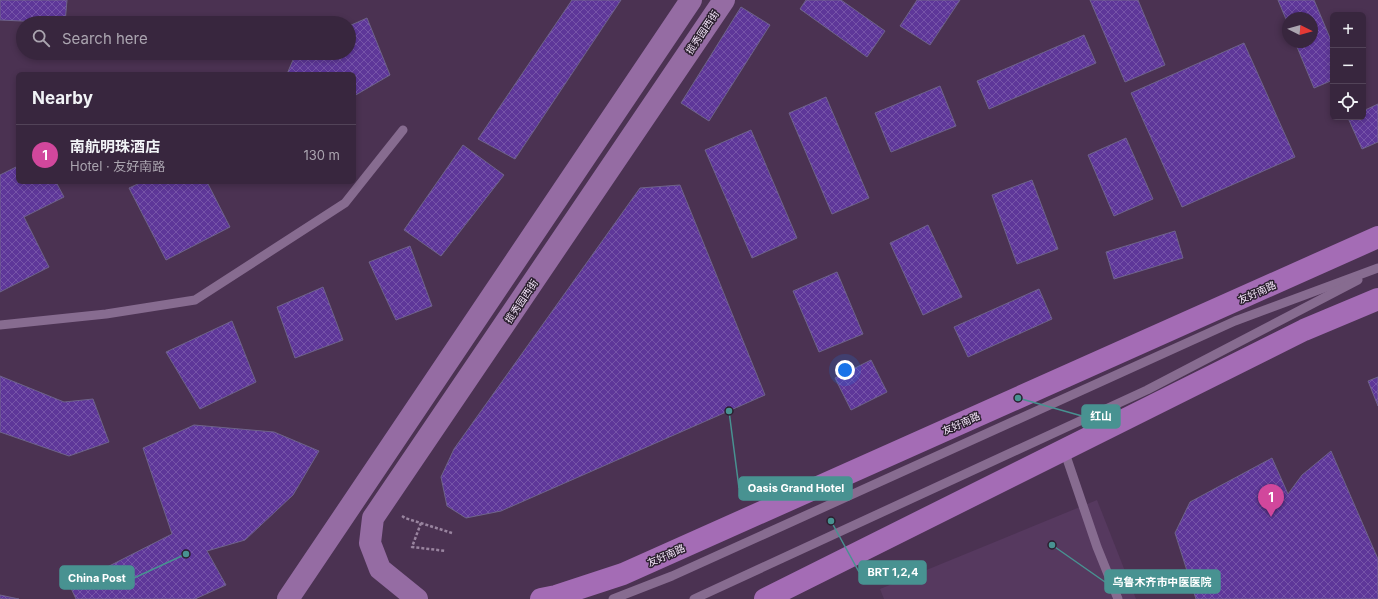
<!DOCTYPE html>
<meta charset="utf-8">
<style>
:root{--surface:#38263e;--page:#433249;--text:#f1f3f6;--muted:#aba5b0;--line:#524358;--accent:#79d157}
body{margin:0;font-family:Inter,"Noto Sans SC",sans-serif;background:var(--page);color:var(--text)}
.controls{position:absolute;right:12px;top:12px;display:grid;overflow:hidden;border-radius:6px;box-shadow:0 2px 6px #0003}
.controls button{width:36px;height:36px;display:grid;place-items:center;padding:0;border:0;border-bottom:1px solid var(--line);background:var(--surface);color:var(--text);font:20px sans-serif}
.compass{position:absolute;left:1282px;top:12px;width:36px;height:36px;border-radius:50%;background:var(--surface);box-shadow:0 2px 6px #0003;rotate:95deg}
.you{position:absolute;left:845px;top:370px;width:14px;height:14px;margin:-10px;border:3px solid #fff;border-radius:50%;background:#1a73e8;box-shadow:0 0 0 6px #1a73e833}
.badge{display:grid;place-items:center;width:26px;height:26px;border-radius:50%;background:var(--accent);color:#fff;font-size:13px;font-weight:700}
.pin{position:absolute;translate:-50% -33px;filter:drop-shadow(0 1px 2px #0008)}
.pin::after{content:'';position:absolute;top:21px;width:14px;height:12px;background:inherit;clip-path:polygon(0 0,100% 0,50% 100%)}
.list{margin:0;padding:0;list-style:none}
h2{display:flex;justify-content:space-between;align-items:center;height:52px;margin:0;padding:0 16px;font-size:17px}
h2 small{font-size:13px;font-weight:400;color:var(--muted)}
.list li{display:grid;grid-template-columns:26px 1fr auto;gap:12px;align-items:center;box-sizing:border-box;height:60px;padding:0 16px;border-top:1px solid var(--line)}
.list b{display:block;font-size:15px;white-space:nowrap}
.list p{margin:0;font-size:13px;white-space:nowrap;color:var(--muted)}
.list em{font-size:13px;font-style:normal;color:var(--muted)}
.icon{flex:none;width:22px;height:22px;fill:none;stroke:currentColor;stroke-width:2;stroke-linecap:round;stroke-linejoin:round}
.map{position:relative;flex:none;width:1378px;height:599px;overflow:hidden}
.search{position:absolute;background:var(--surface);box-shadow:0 2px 6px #0003;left:16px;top:16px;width:340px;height:44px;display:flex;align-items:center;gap:10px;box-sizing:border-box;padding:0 14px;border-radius:22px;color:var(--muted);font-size:15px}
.panel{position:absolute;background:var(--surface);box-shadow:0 2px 6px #0003;left:16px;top:72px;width:340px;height:112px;border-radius:6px}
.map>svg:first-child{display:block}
</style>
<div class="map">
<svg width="1378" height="599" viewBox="0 0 1378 599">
<defs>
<pattern id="building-cross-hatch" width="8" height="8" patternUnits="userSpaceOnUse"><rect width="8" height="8" fill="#5e3799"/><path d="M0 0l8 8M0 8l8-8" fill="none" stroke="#7654a8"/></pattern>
</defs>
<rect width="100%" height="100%" fill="#4b3252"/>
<!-- built -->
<path fill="#56395f" d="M1097 500 1136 599H884L880 589Z"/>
<!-- building -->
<g fill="url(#building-cross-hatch)" stroke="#6e638a">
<path d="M0 0H67L65 23 0 20Z"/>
<path d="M572 0H621L515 159 478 139Z"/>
<path d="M806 0H841L885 31 867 57 800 9Z"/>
<path d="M917 0H960L930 45 900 26Z"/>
<path d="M1090 0H1138L1165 65 1125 82Z"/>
<path d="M1278 0H1314L1333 45V80L1314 88 1295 42H1312V18H1288V24Z"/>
<path d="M741 7 770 25 709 121 681 103Z"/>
<path d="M367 18 390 75 354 96V74H287L296 53H349V26Z"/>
<path d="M1084 35 1096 63 989 109 977 81Z"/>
<path d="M1244 43 1295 157 1182 207 1131 93Z"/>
<path d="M940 86 956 126 891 152 875 113Z"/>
<path d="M826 97 869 198 832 214 789 113Z"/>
<path d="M1378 104V142L1362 149 1348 118 1363 117V111Z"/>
<path d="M751 130 797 238 752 258 705 150Z"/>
<path d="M1126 138 1153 199 1114 216 1088 155Z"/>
<path d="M463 145 504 175 441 256 404 230Z"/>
<path d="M18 166V182H56L64 197 24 217 49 267 0 292V175Z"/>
<path d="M1032 180 1058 249 1017 264 992 195Z"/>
<path d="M142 182H207L230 227 166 260 129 188Z"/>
<path d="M680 185 765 395 501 511 466 518 447 506 441 477 454 449 640 188Z"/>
<path d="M928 225 962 297 923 315 890 243Z"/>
<path d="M1175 231 1183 258 1114 279 1106 252Z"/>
<path d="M410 246 432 306 396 320 369 262Z"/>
<path d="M837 272 863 334 819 352 793 291Z"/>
<path d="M323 287 343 340 295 358 277 307Z"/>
<path d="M1039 289 1052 319 968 357 954 327Z"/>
<path d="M232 321 256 382 200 409 166 352Z"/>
<path d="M871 360 887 392 851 410 835 378Z"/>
<path d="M0 376 64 402 93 399 109 442 69 456 0 432Z"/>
<path d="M1378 377V406L1368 381Z"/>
<path d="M194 425 274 432 319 451 293 495 245 540 207 551 226 585 195 599H76L70 586 172 534 143 448Z"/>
<path d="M1331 451 1378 559V599H1196L1175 533 1190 502 1272 458 1288 494 1302 475Z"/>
<path d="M0 595 19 599H0Z"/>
</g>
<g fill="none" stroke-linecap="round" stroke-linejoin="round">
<!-- path -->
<g stroke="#99849f" stroke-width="2.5" stroke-dasharray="3 2" stroke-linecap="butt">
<path d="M402 516 405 518 452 533"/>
<path d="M421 523 412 547 446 551"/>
</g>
<!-- lane -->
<g stroke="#876c90" stroke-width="9">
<path d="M0 325 106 314 195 300 345 203 403 130"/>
<path d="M1064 450 1097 547 1118 599"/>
<path d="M613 599 672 576 1235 321 1378 268"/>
<path d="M694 599 1147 390 1358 280"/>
</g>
<!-- secondary -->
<g stroke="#956ca3" stroke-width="22">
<path d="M288 599 691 0"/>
<path d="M417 599 380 569 370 543 373 518 724 0"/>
</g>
<!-- primary -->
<g stroke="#a46cb5" stroke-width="22">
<path d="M541 599 556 596 623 574 1378 237"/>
<path d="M765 599 1304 330 1378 299"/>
</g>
</g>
<g text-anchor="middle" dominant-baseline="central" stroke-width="3" stroke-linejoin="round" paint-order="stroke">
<!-- street labels -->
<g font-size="10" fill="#f4e5f9" stroke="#2a1f2e">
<text transform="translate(702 32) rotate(-56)">揽秀园西街</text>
<text transform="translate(1257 292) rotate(-24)">友好南路</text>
<text transform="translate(521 301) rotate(-56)">揽秀园西街</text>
<text transform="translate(961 423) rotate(-24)">友好南路</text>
<text transform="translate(666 555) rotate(-24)">友好南路</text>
</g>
</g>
<!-- callouts -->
<path fill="none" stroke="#489291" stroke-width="1.5" d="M1018 398L1082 416M729 411L739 488M831 521L859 572M186 554L134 578M1052 545L1105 582"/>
<g fill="#489291" stroke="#2a1f2e" stroke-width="1.5">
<circle cx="1018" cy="398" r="4"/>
<circle cx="729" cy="411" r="4"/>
<circle cx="831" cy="521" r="4"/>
<circle cx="186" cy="554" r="4"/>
<circle cx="1052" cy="545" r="4"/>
</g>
<g fill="#489291" stroke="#489291" stroke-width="1.5">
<rect x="1082" y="405" width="38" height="23" rx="4"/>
<rect x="739" y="477" width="113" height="23" rx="4"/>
<rect x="859" y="561" width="67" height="23" rx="4"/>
<rect x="60" y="566" width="74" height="23" rx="4"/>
<rect x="1105" y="570" width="115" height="23" rx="4"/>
</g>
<g font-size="11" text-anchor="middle" font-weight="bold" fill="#fff">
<text x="1101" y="420">红山</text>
<text x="796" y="492">Oasis Grand Hotel</text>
<text x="893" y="576">BRT 1,2,4</text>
<text x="97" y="582">China Post</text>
<text x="1162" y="586">乌鲁木齐市中医医院</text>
</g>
</svg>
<div class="controls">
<button>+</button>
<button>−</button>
<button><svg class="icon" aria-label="locate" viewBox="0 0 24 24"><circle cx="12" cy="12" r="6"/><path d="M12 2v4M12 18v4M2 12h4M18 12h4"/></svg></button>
</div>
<svg class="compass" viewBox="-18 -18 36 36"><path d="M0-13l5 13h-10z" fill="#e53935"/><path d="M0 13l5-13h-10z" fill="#aba5b0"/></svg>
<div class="you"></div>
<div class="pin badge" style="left:1271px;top:517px;background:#d1479c">1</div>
<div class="search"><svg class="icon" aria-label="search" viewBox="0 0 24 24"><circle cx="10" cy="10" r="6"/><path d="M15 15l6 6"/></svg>Search here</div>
<section class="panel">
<h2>Nearby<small></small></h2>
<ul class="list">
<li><span class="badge" style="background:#d1479c">1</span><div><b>南航明珠酒店</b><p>Hotel · 友好南路</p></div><em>130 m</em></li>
</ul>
</section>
</div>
